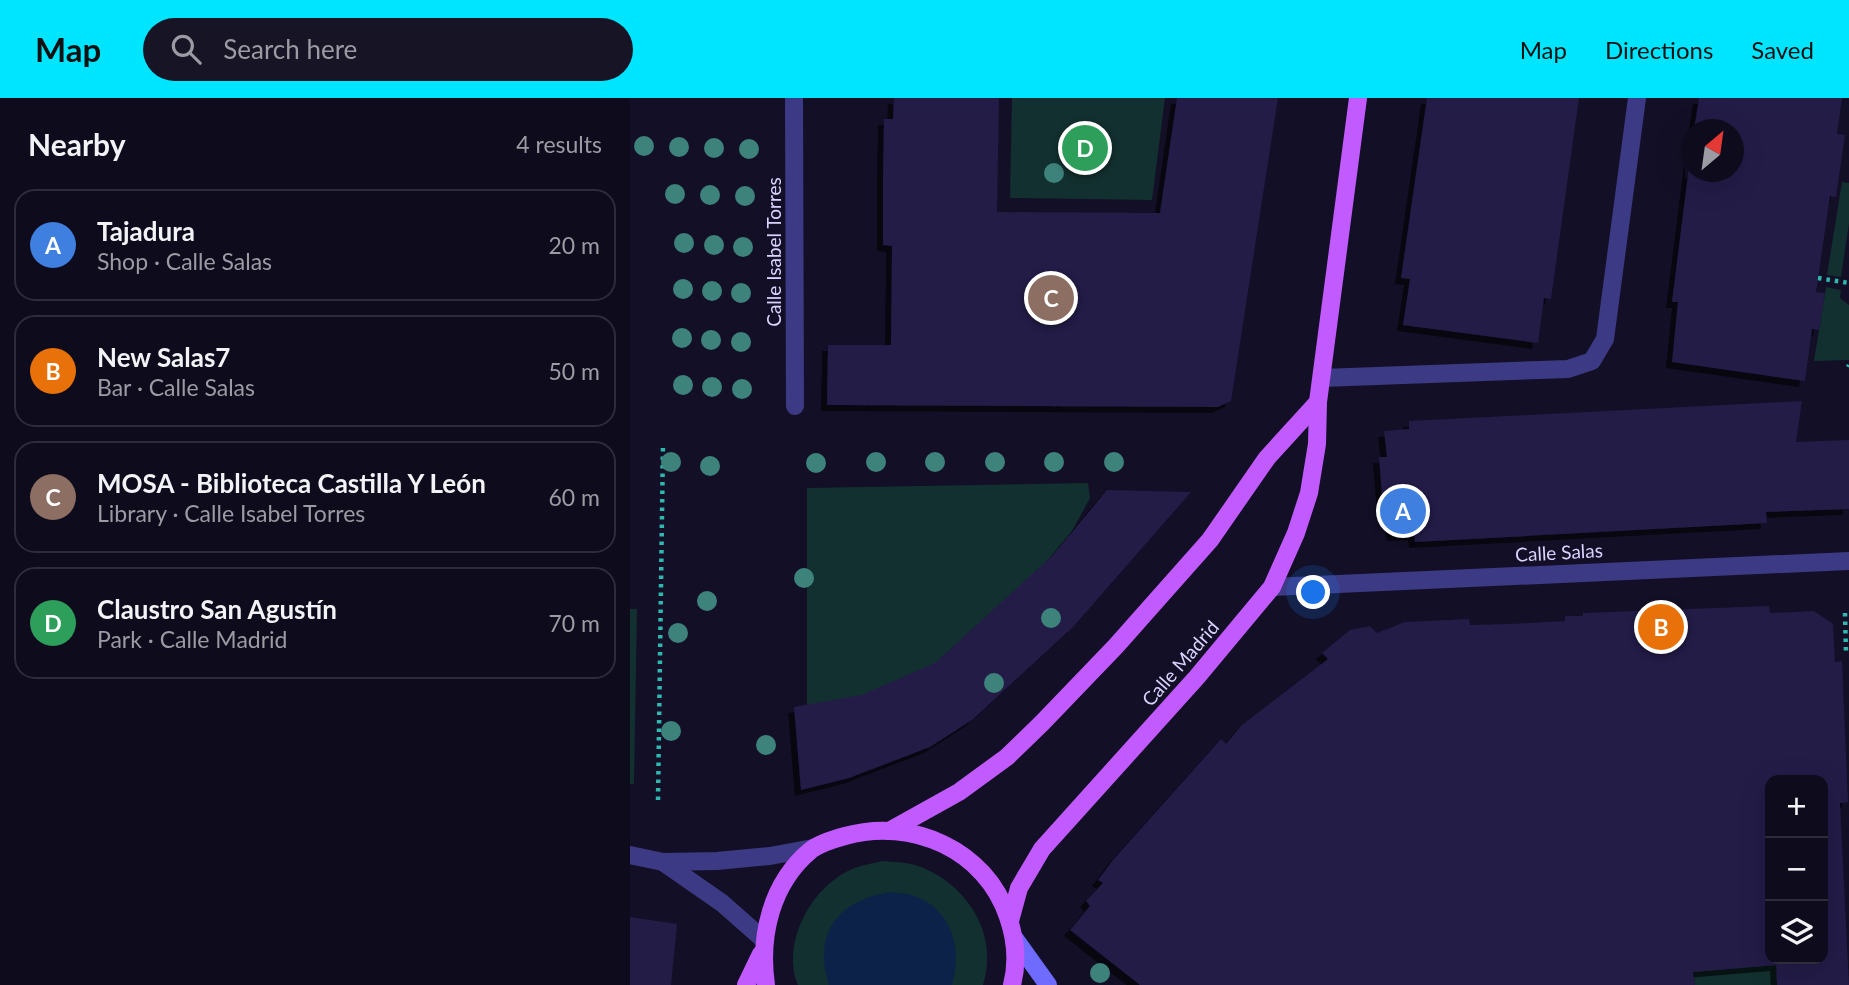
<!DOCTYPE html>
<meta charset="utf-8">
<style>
:root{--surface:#0e0b1c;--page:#171425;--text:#f1f3f6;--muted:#9b9ba3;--line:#2e2b3b;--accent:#00e5ff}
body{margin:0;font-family:Lato,sans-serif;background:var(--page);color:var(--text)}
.controls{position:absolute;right:21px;bottom:21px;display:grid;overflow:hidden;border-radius:14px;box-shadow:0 7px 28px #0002}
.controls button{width:63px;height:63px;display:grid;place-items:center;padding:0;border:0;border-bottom:2px solid var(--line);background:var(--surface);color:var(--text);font:35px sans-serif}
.compass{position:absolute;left:1051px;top:21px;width:63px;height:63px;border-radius:50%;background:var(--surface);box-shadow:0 7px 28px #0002;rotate:29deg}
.you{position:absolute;left:684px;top:495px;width:24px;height:24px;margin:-18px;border:5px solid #fff;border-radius:50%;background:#1a73e8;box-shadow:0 0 0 10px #1a73e833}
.badge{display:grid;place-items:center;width:46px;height:46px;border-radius:50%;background:var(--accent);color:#fff;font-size:23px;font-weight:700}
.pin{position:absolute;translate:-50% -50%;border:4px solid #fff;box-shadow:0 2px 7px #0006}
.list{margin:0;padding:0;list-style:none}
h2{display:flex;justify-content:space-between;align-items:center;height:91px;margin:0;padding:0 28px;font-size:30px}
h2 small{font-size:23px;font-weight:400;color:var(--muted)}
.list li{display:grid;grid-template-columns:46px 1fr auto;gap:21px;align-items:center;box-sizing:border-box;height:112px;margin:0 14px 14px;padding:0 14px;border:2px solid var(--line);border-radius:21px}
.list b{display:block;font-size:26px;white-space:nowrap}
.list p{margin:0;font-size:23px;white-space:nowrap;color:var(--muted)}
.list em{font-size:23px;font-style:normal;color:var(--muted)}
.icon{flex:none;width:38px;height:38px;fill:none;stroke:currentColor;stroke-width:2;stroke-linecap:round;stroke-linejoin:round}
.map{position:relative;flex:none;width:1219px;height:887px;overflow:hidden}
header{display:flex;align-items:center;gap:42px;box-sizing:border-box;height:98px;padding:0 35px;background:var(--accent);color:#111}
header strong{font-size:33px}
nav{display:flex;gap:38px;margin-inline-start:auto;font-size:24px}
.search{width:490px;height:63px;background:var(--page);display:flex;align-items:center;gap:18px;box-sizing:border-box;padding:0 24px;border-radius:38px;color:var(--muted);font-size:26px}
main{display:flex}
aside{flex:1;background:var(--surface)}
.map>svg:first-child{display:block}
</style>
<header>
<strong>Map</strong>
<div class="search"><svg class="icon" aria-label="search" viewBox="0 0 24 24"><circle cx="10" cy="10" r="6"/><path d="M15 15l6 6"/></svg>Search here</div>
<nav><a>Map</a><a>Directions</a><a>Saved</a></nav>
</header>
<main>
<aside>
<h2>Nearby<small>4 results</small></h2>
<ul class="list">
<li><span class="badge" style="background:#3f7fe0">A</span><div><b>Tajadura</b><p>Shop · Calle Salas</p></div><em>20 m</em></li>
<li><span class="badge" style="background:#e8710a">B</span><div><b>New Salas7</b><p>Bar · Calle Salas</p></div><em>50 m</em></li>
<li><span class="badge" style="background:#8d6e63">C</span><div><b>MOSA - Biblioteca Castilla Y León</b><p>Library · Calle Isabel Torres</p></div><em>60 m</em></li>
<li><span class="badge" style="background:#2e9e5b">D</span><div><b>Claustro San Agustín</b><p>Park · Calle Madrid</p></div><em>70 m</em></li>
</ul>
</aside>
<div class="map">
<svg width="1219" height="887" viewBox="0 0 1219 887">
<defs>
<filter id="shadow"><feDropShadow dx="-6" dy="6" stdDeviation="0" flood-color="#0009"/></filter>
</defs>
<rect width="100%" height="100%" fill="#130f26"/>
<!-- green -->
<g fill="#12302f">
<path d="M382 0H535L522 102 380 100Z"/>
<path d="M1212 84 1219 85V125L1211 179 1197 177Z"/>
<path d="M1196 189 1211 192 1210 200 1219 207V262L1184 263Z"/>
<path d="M458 385 460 400 434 448 341 557 177 618V390Z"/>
<path d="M0 511H7L4 686H0Z"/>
<path d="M252 763C263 764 275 764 285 767 335 783 370 835 353 887H168C151 845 181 790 220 772 230 767 242 766 252 763Z"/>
<path d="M1140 799V806L1121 808 1122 824H1140V858H1136L1137 867H1146L1147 887H1065L1063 870 1080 801Z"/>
</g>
<!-- water -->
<path fill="#0c2248" d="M260 794C267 795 275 795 282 797 322 810 333 851 322 887H199C183 834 208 803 260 794Z"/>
<!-- building -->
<g fill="#241b47" fill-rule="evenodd" filter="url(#shadow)">
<path d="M264 0H369L367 114 530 115 547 0H648L601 303 588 309 197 307 198 247H261L262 148 253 147V79L254 21H263Z"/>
<path d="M797 0H949L921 201 914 200 908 245 773 227 780 181 771 180Z"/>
<path d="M1069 0H1212L1207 36 1215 37 1206 99 1200 98 1186 194 1195 195 1189 232 1182 231 1175 283 1042 264 1048 204H1042L1061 53V74H1103V32H1064Z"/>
<path d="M1172 303 1166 344 1219 342V411L1136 414 1137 425 785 444 784 436 763 437 760 409 753 410 749 359H757L754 333 779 331V323Z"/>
<path d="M477 392 561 394 443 529 342 622 300 649 219 680 171 692 164 609 232 597 305 565 423 457Z"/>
<path d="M1139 508 1140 515 1184 513 1203 526 1205 564 1212 563 1218 704 1210 705 1219 887H1147L1146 867 1063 874 1065 887H510L440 832 460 808 456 803 473 785 468 782 483 762 591 641 596 646 612 627 698 561 692 555 720 532 740 528 747 535 775 524 839 521 840 527 880 526 935 523V518H953V515ZM1140 682H1193V861H1140Z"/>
<path d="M0 819 47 826 41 887H0Z"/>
</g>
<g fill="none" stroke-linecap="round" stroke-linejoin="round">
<!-- path -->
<g stroke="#2fb8b0" stroke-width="4.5" stroke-dasharray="3.5 5" stroke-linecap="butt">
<path d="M1188 180 1219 185"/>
<path d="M1218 269 1219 267"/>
<path d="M1215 515 1216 556"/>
<path d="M28 702 33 346"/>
</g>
<!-- minor -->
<g stroke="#3d3a85" stroke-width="18">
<path d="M164 0 165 308"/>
<path d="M692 280 938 271 962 263 975 241 1007 0"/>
<path d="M642 489 1219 463"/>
</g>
<!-- tertiary -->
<g stroke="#3d3a85" stroke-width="18">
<path d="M0 757 33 764 87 763 140 758 183 750"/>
<path d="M33 764 92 805 134 842"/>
</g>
<!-- secondary -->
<path stroke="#6f6bff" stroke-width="18" d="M385 841 418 887"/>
<!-- primary -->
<g stroke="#c25bff" stroke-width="18">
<path d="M259 733 329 694 377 659 412 625 486 548 580 442 637 360 688 304"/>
<path d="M380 823 389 790 412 751 567 579 642 489 666 435 679 395 687 346 688 304 728 0"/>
<path d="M116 887 131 856"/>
<path d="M136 887C129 838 141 785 181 752 190 745 204 741 215 738 282 719 356 752 378 819 386 842 388 864 382 887"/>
</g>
</g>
<!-- trees -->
<g fill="#3d827b">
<circle cx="14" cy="48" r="10"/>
<circle cx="49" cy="49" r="10"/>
<circle cx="84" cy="50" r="10"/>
<circle cx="119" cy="51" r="10"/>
<circle cx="424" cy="75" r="10"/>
<circle cx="45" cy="96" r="10"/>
<circle cx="80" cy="97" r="10"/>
<circle cx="115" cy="98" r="10"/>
<circle cx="54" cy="145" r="10"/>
<circle cx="84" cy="147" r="10"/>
<circle cx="113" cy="149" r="10"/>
<circle cx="53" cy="191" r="10"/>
<circle cx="82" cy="193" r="10"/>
<circle cx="111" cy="195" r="10"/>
<circle cx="52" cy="240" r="10"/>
<circle cx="81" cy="242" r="10"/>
<circle cx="111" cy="244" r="10"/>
<circle cx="53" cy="287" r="10"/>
<circle cx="82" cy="289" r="10"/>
<circle cx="112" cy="291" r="10"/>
<circle cx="41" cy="364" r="10"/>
<circle cx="246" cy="364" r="10"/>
<circle cx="305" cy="364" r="10"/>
<circle cx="365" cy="364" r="10"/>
<circle cx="424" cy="364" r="10"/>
<circle cx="484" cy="364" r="10"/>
<circle cx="186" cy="365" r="10"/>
<circle cx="80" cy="368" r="10"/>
<circle cx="174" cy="480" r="10"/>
<circle cx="77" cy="503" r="10"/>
<circle cx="421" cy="520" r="10"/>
<circle cx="48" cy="535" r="10"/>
<circle cx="364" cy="585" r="10"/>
<circle cx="41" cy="633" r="10"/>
<circle cx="136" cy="647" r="10"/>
<circle cx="470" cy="875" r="10"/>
</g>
<g text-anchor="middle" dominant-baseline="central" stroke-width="5" stroke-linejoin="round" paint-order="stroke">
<!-- street labels -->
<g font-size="19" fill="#d9d4ff" stroke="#130f26">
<text transform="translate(143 154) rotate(-90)">Calle Isabel Torres</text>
<text transform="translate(929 454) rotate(-3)">Calle Salas</text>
<text transform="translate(550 565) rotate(-49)">Calle Madrid</text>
</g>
</g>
</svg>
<div class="controls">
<button>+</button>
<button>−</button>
<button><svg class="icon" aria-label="layers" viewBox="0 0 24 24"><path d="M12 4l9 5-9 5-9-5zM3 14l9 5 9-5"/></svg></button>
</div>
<svg class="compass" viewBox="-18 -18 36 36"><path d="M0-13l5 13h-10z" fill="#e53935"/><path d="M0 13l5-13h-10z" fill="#9b9ba3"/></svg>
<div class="you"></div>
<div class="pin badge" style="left:773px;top:413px;background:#3f7fe0">A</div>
<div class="pin badge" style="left:1031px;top:529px;background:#e8710a">B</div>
<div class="pin badge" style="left:421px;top:200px;background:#8d6e63">C</div>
<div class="pin badge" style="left:455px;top:50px;background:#2e9e5b">D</div>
</div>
</main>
